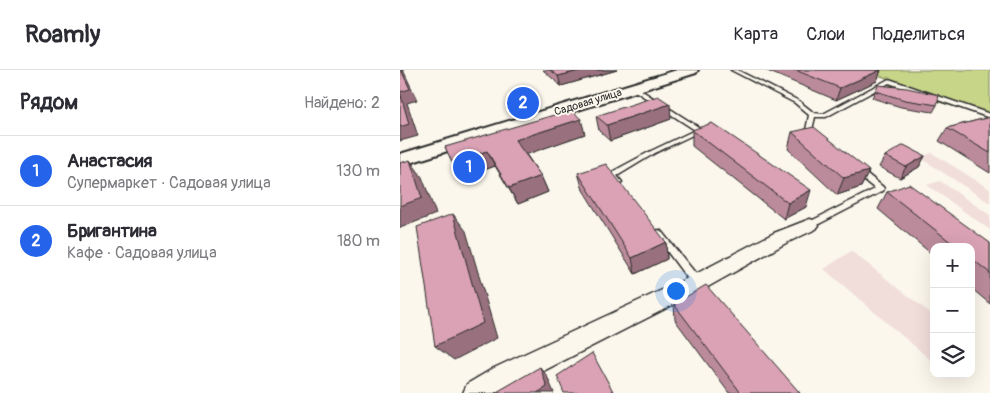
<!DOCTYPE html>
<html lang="ru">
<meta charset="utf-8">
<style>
:root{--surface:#fff;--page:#f2f2f3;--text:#2b2b33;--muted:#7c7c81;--line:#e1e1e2;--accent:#2563eb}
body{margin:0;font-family:Pangolin,sans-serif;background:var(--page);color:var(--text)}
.controls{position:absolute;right:15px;bottom:15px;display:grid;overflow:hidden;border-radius:10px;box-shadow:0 5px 20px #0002}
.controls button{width:45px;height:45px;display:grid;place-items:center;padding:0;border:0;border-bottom:1px solid var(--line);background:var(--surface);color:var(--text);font:25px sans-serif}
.you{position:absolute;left:275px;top:220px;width:18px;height:18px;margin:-12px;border:4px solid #fff;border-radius:50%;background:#1a73e8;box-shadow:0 0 0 8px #1a73e833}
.badge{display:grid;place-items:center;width:32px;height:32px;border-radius:50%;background:var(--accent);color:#fff;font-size:16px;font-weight:700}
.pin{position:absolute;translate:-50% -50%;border:2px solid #fff;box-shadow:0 1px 5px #0006}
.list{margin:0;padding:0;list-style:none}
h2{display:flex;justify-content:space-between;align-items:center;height:65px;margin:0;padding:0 20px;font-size:21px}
h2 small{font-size:16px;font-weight:400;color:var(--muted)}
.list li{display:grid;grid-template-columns:32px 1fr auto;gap:15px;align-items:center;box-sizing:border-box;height:70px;padding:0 20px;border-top:1px solid var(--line)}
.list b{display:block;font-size:19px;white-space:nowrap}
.list p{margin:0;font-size:16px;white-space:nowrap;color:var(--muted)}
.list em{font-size:16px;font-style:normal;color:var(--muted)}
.icon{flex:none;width:28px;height:28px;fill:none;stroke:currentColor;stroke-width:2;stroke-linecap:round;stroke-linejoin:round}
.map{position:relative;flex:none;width:590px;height:323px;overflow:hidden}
header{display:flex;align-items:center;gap:30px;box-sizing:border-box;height:70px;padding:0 25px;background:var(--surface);border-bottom:1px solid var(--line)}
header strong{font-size:24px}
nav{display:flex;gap:28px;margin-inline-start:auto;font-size:18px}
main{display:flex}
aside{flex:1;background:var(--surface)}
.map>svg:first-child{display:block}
</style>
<header>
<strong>Roamly</strong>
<nav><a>Карта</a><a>Слои</a><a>Поделиться</a></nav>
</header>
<main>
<aside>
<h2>Рядом<small>Найдено: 2</small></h2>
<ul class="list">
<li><span class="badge">1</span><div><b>Анастасия</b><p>Супермаркет · Садовая улица</p></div><em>130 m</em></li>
<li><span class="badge">2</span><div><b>Бригантина</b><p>Кафе · Садовая улица</p></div><em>180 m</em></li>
</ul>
</aside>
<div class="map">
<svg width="590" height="323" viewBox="0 0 590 323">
<rect width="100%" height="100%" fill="#fbf7ec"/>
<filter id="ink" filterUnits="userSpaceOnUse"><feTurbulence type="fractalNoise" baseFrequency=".02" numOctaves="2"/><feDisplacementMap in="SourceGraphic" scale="10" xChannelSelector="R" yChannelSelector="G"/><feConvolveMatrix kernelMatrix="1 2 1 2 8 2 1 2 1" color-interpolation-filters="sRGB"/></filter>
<g filter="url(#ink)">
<!-- built -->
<g fill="#f1dedb">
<path d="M532 83 590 119V133L519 87Z"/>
<path d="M540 111 590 145V160L527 115Z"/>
<path d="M451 181 534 246V293L424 199Z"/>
</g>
<!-- green -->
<path fill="#c7d589" stroke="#79805a" d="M464 0H590V49L580 44 487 17 497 12Z"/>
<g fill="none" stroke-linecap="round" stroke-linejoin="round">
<!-- lane casing -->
<g stroke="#2b2b2b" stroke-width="3">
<g id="lane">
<path d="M331 0H337L399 31 414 43 423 44 489 9 590 44V48L489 13 426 47H415L412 60 418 65 415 67 406 60 409 45 395 33Z"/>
<path d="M232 17H236L303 60 255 83 217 106 222 112 218 114H215L209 105 210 103 251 81 295 60 232 19Z"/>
<path d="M455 99H461L483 117 484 119 483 121 413 157H407L406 155 407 153 475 119 455 103Z"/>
<path d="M258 160 261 161 301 210 302 213 301 216 297 217 293 216 255 165 254 163Z"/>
</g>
</g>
<!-- street casing -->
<g stroke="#2b2b2b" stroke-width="3">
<path id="street" d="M410 149 416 151 419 155 416 159 386 173 304 219 100 323H63L67 314 94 298 290 207 374 163Z"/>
</g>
<!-- secondary casing -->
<g stroke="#2b2b2b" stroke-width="4">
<path id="secondary" d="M277 0H298L296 3 0 96V84Z"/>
</g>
<!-- lane -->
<use href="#lane" fill="#fbf7ec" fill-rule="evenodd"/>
<!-- street -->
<use href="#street" fill="#fbf7ec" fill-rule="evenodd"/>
<!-- secondary -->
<use href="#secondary" fill="#fbf7ec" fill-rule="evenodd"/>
</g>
<!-- wall -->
<g fill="#bb8b9b" stroke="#2b2b2b">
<path d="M143 0H217L161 16Z"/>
<path d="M365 0H481L477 11 436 30Z"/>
<path d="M475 21 537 35 533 42 501 37 472 28Z"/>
<path d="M196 46 271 49 210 71 199 61Z"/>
<path d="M590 47V103L539 71 547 58Z"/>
<path d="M292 60 406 137 384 149 292 76Z"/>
<path d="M392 62 469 101 461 117 437 125 388 79Z"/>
<path d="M185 64 126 84 141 106 148 122 118 134 95 96 62 108 45 77Z"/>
<path d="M485 86H525L519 97 500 108 479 97Z"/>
<path d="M178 103 266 172 267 189 235 204 183 120Z"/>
<path d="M487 122 590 173V234L571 218V177H534V186L478 139Z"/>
<path d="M274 234 400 323H329L275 250Z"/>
</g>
<!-- shaded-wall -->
<g fill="#99717e" stroke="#2b2b2b">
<path d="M1 0H3L4 2 17 30 7 33 18 66 0 71V22Z"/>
<path d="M183 0H217L161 16 158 6Z"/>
<path d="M481 0 477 11 436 30 440 18Z"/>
<path d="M270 34 271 49 210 71 207 55Z"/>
<path d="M181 49 185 64 122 86 115 70Z"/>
<path d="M87 81 95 96 62 108 52 92Z"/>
<path d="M525 86 519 97 500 108 506 97Z"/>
<path d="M10 90 22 107 36 144 0 158V136Z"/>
<path d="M469 101 461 117 437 125 444 108Z"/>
<path d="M141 106 148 122 118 134 109 118Z"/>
<path d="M411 120 406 137 384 149 388 133Z"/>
<path d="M53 144 66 161 97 268 54 290 35 276Z"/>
<path d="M266 172 267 189 235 204 232 188Z"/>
<path d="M140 297 147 306 154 323H137Z"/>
</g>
<!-- building -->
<g fill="#daa2b4" stroke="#2b2b2b">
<path d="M0 0H1L10 19 0 22 9 54 0 57Z"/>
<path d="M150 0H183L158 6Z"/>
<path d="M395 0H481L440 18Z"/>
<path d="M478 15 507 18 539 25 537 35 505 30 475 21Z"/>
<path d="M258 26 270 34 207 55 196 46Z"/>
<path d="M171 40 181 49 115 70 141 106 109 118 87 81 52 92 45 77Z"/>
<path d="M590 47V83L547 58Z"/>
<path d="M312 53 411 120 388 133 292 60Z"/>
<path d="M414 57 469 101 444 108 392 62Z"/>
<path d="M504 75 525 86 506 97 485 86Z"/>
<path d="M10 90 22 128 0 136V93Z"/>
<path d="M206 94 266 172 232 188 178 103Z"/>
<path d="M509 114 590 173V203L571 188V177H557L487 122Z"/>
<path d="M53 144 83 253 35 276 17 157Z"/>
<path d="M306 215 400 323H341L274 234Z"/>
<path d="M192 283 214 323H164L157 306Z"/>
<path d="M140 297 147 317 137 323H95Z"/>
</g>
</g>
<g text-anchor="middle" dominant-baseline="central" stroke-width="4" stroke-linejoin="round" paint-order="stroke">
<!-- far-street labels -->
<g font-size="11" fill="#2b2b2b" stroke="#fbf7ec">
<text transform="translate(188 32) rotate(-17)">Садовая улица</text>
</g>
</g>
</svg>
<div class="controls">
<button>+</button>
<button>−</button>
<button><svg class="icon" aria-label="layers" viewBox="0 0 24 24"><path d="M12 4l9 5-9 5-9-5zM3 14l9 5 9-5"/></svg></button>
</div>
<div class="you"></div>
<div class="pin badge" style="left:69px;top:97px">1</div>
<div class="pin badge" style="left:123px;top:33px">2</div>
</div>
</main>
